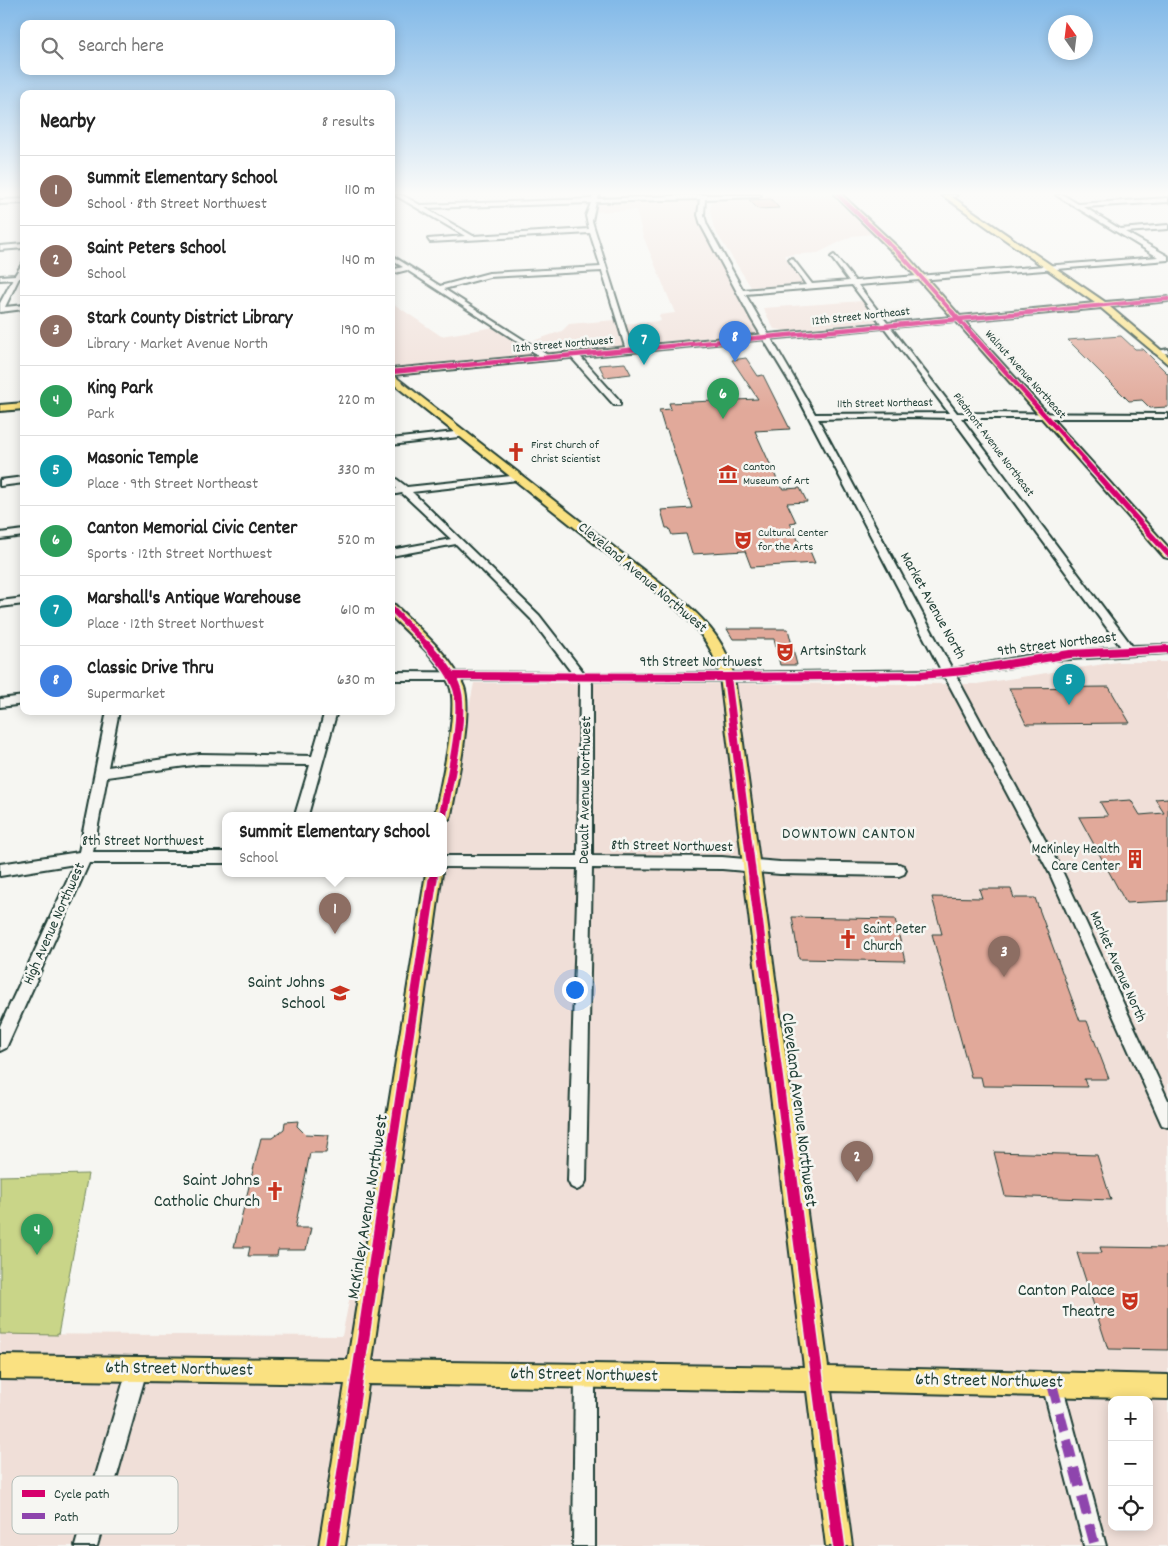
<!DOCTYPE html>
<meta charset="utf-8">
<style>
:root{--surface:#fff;--page:#f6f6f6;--text:#222;--muted:#767676;--line:#e0e0e0;--accent:#b45309}
body{margin:0;font-family:Dekko,sans-serif;background:var(--page);color:var(--text)}
.controls{position:absolute;right:15px;bottom:15px;display:grid;overflow:hidden;border-radius:10px;box-shadow:0 2px 12px #0003}
.controls button{width:45px;height:45px;display:grid;place-items:center;padding:0;border:0;border-bottom:1px solid var(--line);background:var(--surface);color:var(--text);font:25px sans-serif}
.compass{position:absolute;left:1048px;top:15px;width:45px;height:45px;border-radius:50%;background:var(--surface);box-shadow:0 2px 12px #0003;rotate:346deg}
.you{position:absolute;left:574px;top:989px;width:18px;height:18px;margin:-12px;border:4px solid #fff;border-radius:50%;background:#1a73e8;box-shadow:0 0 0 8px #1a73e833}
.badge{display:grid;place-items:center;width:32px;height:32px;border-radius:50%;background:var(--accent);color:#fff;font-size:16px;font-weight:700}
.pin{position:absolute;translate:-50% -41px;filter:drop-shadow(0 1px 2px #0008)}
.pin::after{content:'';position:absolute;top:26px;width:18px;height:15px;background:inherit;clip-path:polygon(0 0,100% 0,50% 100%)}
.popup{position:absolute;left:222px;top:812px;width:225px;height:65px;box-sizing:border-box;display:grid;place-content:center;border-radius:10px;background:var(--surface);filter:drop-shadow(0 1px 4px #0005);font-size:16px;white-space:nowrap;color:var(--muted)}
.popup b{font-size:19px;color:var(--text)}
.popup::after{content:'';position:absolute;left:50%;top:100%;margin-left:-10px;border:10px solid transparent;border-top-color:var(--surface)}
.list{margin:0;padding:0;list-style:none}
h2{display:flex;justify-content:space-between;align-items:center;height:65px;margin:0;padding:0 20px;font-size:21px}
h2 small{font-size:16px;font-weight:400;color:var(--muted)}
.list li{display:grid;grid-template-columns:32px 1fr auto;gap:15px;align-items:center;box-sizing:border-box;height:70px;padding:0 20px;border-top:1px solid var(--line)}
.list b{display:block;font-size:19px;white-space:nowrap}
.list p{margin:0;font-size:16px;white-space:nowrap;color:var(--muted)}
.list em{font-size:16px;font-style:normal;color:var(--muted)}
.icon{flex:none;width:28px;height:28px;fill:none;stroke:currentColor;stroke-width:2;stroke-linecap:round;stroke-linejoin:round}
.map{position:relative;flex:none;width:1168px;height:1546px;overflow:hidden}
.search{position:absolute;background:var(--surface);box-shadow:0 2px 12px #0003;left:20px;top:20px;width:375px;height:55px;display:flex;align-items:center;gap:12px;box-sizing:border-box;padding:0 18px;border-radius:10px;color:var(--muted);font-size:19px}
.panel{position:absolute;background:var(--surface);box-shadow:0 2px 12px #0003;left:20px;top:90px;width:375px;height:625px;border-radius:10px}
.map>svg:first-child{display:block}
</style>
<div class="map">
<svg width="1168" height="1546" viewBox="0 0 1168 1546">
<rect width="100%" height="100%" fill="#f6f6f2"/>
<filter id="ink" filterUnits="userSpaceOnUse"><feTurbulence type="fractalNoise" baseFrequency=".02" numOctaves="2"/><feDisplacementMap in="SourceGraphic" scale="10" xChannelSelector="R" yChannelSelector="G"/><feConvolveMatrix kernelMatrix="1 2 1 2 8 2 1 2 1" color-interpolation-filters="sRGB"/></filter>
<g filter="url(#ink)">
<!-- built -->
<g fill="#f0dfd8" fill-rule="evenodd">
<path d="M777 195H830L872 234 852 236 818 253 784 255 806 285 751 287 714 229 710 210 712 199Z"/>
<path d="M701 199 699 218 701 227 722 261 762 337 391 370V302L441 336 501 326 527 343 562 331 569 324 615 320 618 324 661 321 659 315 675 313 643 236 636 210 593 212 596 202Z"/>
<path d="M863 301 878 321 787 331 774 329 763 308Z"/>
<path d="M1117 662H1168V1546H0V1334L342 1336 436 873H444V832L474 683 977 684ZM1112 1400H1149V1527H1112Z"/>
</g>
<!-- green -->
<path fill="#c9d588" stroke="#74895e" d="M88 1174 58 1335 0 1334V1176Z"/>
<!-- building -->
<g fill="#e1a99a" stroke="#1f3d34">
<path d="M771 199 779 208 758 209 749 200Z"/>
<path d="M1121 336 1135 349H1143L1168 374V407L1150 408 1142 400 1129 401 1068 340Z"/>
<path d="M746 358 758 376 763 375 790 429 755 431 780 486 784 489 800 488 807 502 787 503 796 522 790 523 800 544H807L815 563 751 567 745 551 692 554 686 534 672 535 669 528H666L661 510 692 508 667 430H665L659 410 671 409 669 403 758 399 732 360Z"/>
<path d="M625 363 631 374 605 377 599 365Z"/>
<path d="M727 629H788L797 665H780L774 639H733Z"/>
<path d="M1109 687 1130 723 1026 724 1009 688Z"/>
<path d="M1168 798V901L1126 903 1079 817 1108 816 1100 802 1131 800 1140 815 1164 813 1155 799Z"/>
<path d="M979 889H1011L1014 898H1035L1080 1021H1087L1109 1079H1084L1087 1087 983 1086 981 1077H971L932 934H942L932 897 982 898Z"/>
<path d="M792 917 895 919 905 961 799 959Z"/>
<path d="M298 1121 297 1126 305 1134 329 1135 326 1153H310L295 1228H311L306 1250H278L277 1256H248L250 1247H234L261 1138H272L284 1129 285 1122Z"/>
<path d="M994 1152 1097 1155 1111 1200 1005 1196Z"/>
<path d="M1100 1247 1168 1248V1350L1108 1349 1077 1253H1102Z"/>
</g>
<g fill="none" stroke-linecap="round" stroke-linejoin="round">
<!-- minor casing -->
<g stroke="#1f3d34" stroke-width="4">
<g id="minor">
<path d="M395 195H402L420 205 592 199 593 195H599L597 199 700 195H761L758 197 705 199 704 215 707 225 743 290 806 285 789 260 792 258 812 284 849 281 831 257 834 255 855 281 1158 257 1056 195H1063L1078 204 1168 198V202L1084 207 1120 229 1168 225V229L1125 232 1168 256V260L858 285 957 413 1168 414V418H961L1132 646 1168 645V653L1054 660 956 676 1063 873 1168 1100V1127L1162 1125 1050 874 945 677 727 681 590 680 592 684V856L722 857 780 862 899 864 904 866 906 870 904 874 899 876 780 874 722 869 592 868 586 1181 583 1187 577 1190 571 1187 568 1181 578 868 444 867V856H578L580 684 578 680H391V672L572 673 531 619 456 544 391 556V550L451 539 402 493 391 495V489H397L391 483V475L407 487 521 475 522 477 518 480 412 492 539 615 584 673H727L941 670 795 391 752 320 701 225 698 215 700 199 596 202 592 221 633 352 626 350 602 271 489 277 444 289 549 356 550 358 546 360 407 270 391 274V270L403 267 391 260V255L440 286 489 273 601 267 590 233 430 242 428 239 465 236ZM591 203 586 216 589 229 473 236 425 208ZM852 285 949 413 815 414 745 294ZM907 417 952 418 1121 647 1038 654 952 669 818 419Z"/>
<path d="M943 195H957L954 197Z"/>
<path d="M24 199V203L0 204V200Z"/>
<path d="M24 244V248L0 250V246Z"/>
<path d="M24 261 21 274H24V278H19L5 307 24 305V309L0 312V303L13 279 0 280V276L15 275Z"/>
<path d="M1168 349V353L1157 354 1153 352Z"/>
<path d="M571 353H577L620 401V405H614L571 357Z"/>
<path d="M464 431 468 434 467 436 391 445V439Z"/>
<path d="M24 477V483L0 486V480Z"/>
<path d="M24 530V536L0 539V533Z"/>
<path d="M24 598V604L0 607V601Z"/>
<path d="M24 696V704L0 707V699Z"/>
<path d="M107 711H119L108 767 200 754 312 756 325 711H337L308 815H295L310 765 200 764 107 777 93 852H226V863H89L6 1048 0 1051V1026L75 864 0 876V864L79 852Z"/>
<path d="M137 1360 144 1363 147 1370 97 1546H75L127 1370 130 1363Z"/>
<path d="M585 1366 592 1369 595 1376V1546H573L575 1376 578 1369Z"/>
<path d="M1052 1374 1059 1377 1062 1384 1106 1546H1084L1042 1384 1045 1377Z"/>
</g>
</g>
<!-- major casing -->
<g stroke="#1f3d34" stroke-width="4">
<g id="major">
<path d="M835 195H842L907 256 960 316 1095 303 942 195H949L1105 302 1168 297V301L1110 307 1168 356V364L1101 308 964 321 1168 547V558L1164 557 956 321 393 375 684 602C709 624 727 645 734 677L828 1367 1168 1375V1399L831 1391 852 1546H826L807 1391 368 1384 345 1546H319L345 1384 0 1379V1355L348 1360 426 873H442L372 1361 804 1367 720 677C714 647 698 628 676 608L391 382V369L952 317 901 260Z"/>
<path d="M24 403V409L0 411V405Z"/>
<path d="M391 604 395 605C418 628 453 657 464 687 473 711 456 787 451 815L449 819 444 821V815H435C440 787 459 710 450 686 439 659 411 636 391 616Z"/>
</g>
</g>
<!-- minor -->
<use href="#minor" fill="#f6f6f2" fill-rule="evenodd"/>
<!-- major -->
<use href="#major" fill="#fae181" fill-rule="evenodd"/>
<!-- quiet -->
<path stroke="#8e44ad" stroke-width="10" stroke-dasharray="19 10" stroke-linecap="butt" d="M1052 1384 1095 1546"/>
<!-- cycleway-far5 casing -->
<g stroke="#f6f6f2" stroke-width="5">
<g id="cycleway-far5">
<path d="M838 195 904 258 953 313"/>
<path d="M1022 313 1168 299"/>
</g>
</g>
<!-- cycleway-far4 casing -->
<g stroke="#f6f6f2" stroke-width="6">
<g id="cycleway-far4">
<path d="M952 312 1085 460"/>
<path d="M391 372 1035 312"/>
</g>
</g>
<!-- cycleway-far3 casing -->
<g stroke="#f6f6f2" stroke-width="8">
<g id="cycleway-far3">
<path d="M1083 459 1168 554"/>
<path d="M391 608 428 646"/>
</g>
</g>
<!-- cycleway-far2 casing -->
<g stroke="#f6f6f2" stroke-width="11">
<g id="cycleway-far2">
<path d="M427 645C438 657 450 670 456 686 467 711 448 786 443 815"/>
<path d="M452 676 727 677 920 675 964 671 1070 654 1168 649"/>
<path d="M727 677 753 881"/>
<path d="M433 881 434 873"/>
</g>
</g>
<!-- cycleway-far1 casing -->
<g stroke="#f6f6f2" stroke-width="12">
<g id="cycleway-far1">
<path d="M753 879 791 1175"/>
<path d="M388 1175 433 879"/>
</g>
</g>
<!-- cycleway casing -->
<g stroke="#f6f6f2" stroke-width="15">
<g id="cycleway">
<path d="M791 1174 839 1546"/>
<path d="M332 1546 388 1174"/>
</g>
</g>
<!-- cycleway-far5 -->
<use href="#cycleway-far5" stroke="#d6006c" stroke-width="4"/>
<!-- cycleway-far4 -->
<use href="#cycleway-far4" stroke="#d6006c" stroke-width="4.5"/>
<!-- cycleway-far3 -->
<use href="#cycleway-far3" stroke="#d6006c" stroke-width="5.5"/>
<!-- cycleway-far2 -->
<use href="#cycleway-far2" stroke="#d6006c" stroke-width="8"/>
<!-- cycleway-far1 -->
<use href="#cycleway-far1" stroke="#d6006c" stroke-width="9"/>
<!-- cycleway -->
<use href="#cycleway" stroke="#d6006c" stroke-width="12"/>
</g>
</g>
<!-- sky -->
<linearGradient id="sky" x2="0" y2="1"><stop stop-color="#82b9e8"/><stop offset="0.47" stop-color="#fbfbf9"/><stop offset="1" stop-color="#fbfbf9" stop-opacity="0"/></linearGradient>
<rect width="1168" height="411" fill="url(#sky)"/>
<!-- icons -->
<defs>
<g id="church-bare" transform="scale(1.5)"><path d="M-1.2-6h2.4v3.5h3.3v2.4h-3.3V6h-2.4V-.1h-3.3v-2.4h3.3Z" fill="#c8321e" stroke="#f6f6f2" stroke-width="2.5" paint-order="stroke"/></g>
<g id="museum-bare" transform="scale(1.5)"><path d="M0-6L6-3V-2H-6V-3ZM-5-1h2V3h-2ZM-1-1h2V3h-2ZM3-1h2V3H3ZM-6 4H6V6H-6Z" fill="#c8321e" stroke="#f6f6f2" stroke-width="2.5" paint-order="stroke"/></g>
<g id="theatre-bare" transform="scale(1.5)"><path d="M-5-5.5Q0-4 5-5.5V0Q5 5 0 6Q-5 5-5 0ZM-3.3-2.5H-1v1.5H-3.3ZM1-2.5H3.3v1.5H1ZM-2.8 1Q0 5.5 2.8 1Z" fill="#c8321e" stroke="#f6f6f2" stroke-width="2.5" paint-order="stroke"/></g>
<g id="building-bare" transform="scale(1.5)"><path d="M-4-6H4V6H1V3H-1V6H-4ZM-2.5-4.3h1.7v1.8h-1.7ZM.8-4.3h1.7v1.8H.8ZM-2.5-1h1.7V.8h-1.7ZM.8-1h1.7V.8H.8Z" fill="#c8321e" stroke="#f6f6f2" stroke-width="2.5" paint-order="stroke"/></g>
<g id="school-bare" transform="scale(1.5)"><path d="M0-5L7-2L0 1L-7-2ZM-4 1L0 2.5L4 1V4Q0 6-4 4Z" fill="#c8321e" stroke="#f6f6f2" stroke-width="2.5" paint-order="stroke"/></g>
</defs>
<g fill-rule="evenodd">
<use href="#church-bare" x="516" y="452"/>
<use href="#museum-bare" x="728" y="474"/>
<use href="#theatre-bare" x="743" y="540"/>
<use href="#theatre-bare" x="785" y="652"/>
<use href="#building-bare" x="1135" y="859"/>
<use href="#church-bare" x="848" y="939"/>
<use href="#school-bare" x="340" y="993"/>
<use href="#church-bare" x="275" y="1191"/>
<use href="#theatre-bare" x="1130" y="1301"/>
</g>
<g text-anchor="middle" dominant-baseline="central" stroke-width="5" stroke-linejoin="round" paint-order="stroke">
<!-- far-street labels -->
<g font-size="12" fill="#1f3d34" stroke="#f6f6f2">
<text transform="translate(861 317) rotate(-6)">12th Street Northeast</text>
<text transform="translate(563 345) rotate(-5)">12th Street Northwest</text>
<text transform="translate(1025 375) rotate(48)">Walnut Avenue Northeast</text>
<text transform="translate(885 404) rotate(-1)">11th Street Northeast</text>
<text transform="translate(993 445) rotate(53)">Piedmont Avenue Northeast</text>
</g>
<!-- far-poi labels -->
<g font-size="12" fill="#1f3d34" stroke="#f6f6f2" text-anchor="start">
<text x="531" y="445">First Church of<tspan x="531" dy="14">Christ Scientist</tspan></text>
<text x="743" y="467">Canton<tspan x="743" dy="14">Museum of Art</tspan></text>
<text x="758" y="533">Cultural Center<tspan x="758" dy="14">for the Arts</tspan></text>
</g>
<!-- street labels -->
<g font-size="15" fill="#1f3d34" stroke="#f6f6f2">
<text transform="translate(642 578) rotate(40)">Cleveland Avenue Northwest</text>
<text transform="translate(932 606) rotate(61)">Market Avenue North</text>
<text transform="translate(1057 645) rotate(-7)">9th Street Northeast</text>
<text x="701" y="663">9th Street Northwest</text>
<text transform="translate(586 790) rotate(-89)">Dewalt Avenue Northwest</text>
<text x="143" y="842">8th Street Northwest</text>
<text transform="translate(672 847) rotate(1)">8th Street Northwest</text>
<text transform="translate(55 924) rotate(-66)">High Avenue Northwest</text>
<text transform="translate(1117 967) rotate(66)">Market Avenue North</text>
</g>
<!-- poi labels -->
<g font-size="15" fill="#1f3d34" stroke="#f6f6f2" text-anchor="start">
<text x="800" y="652">ArtsinStark</text>
<text x="1120" y="850" text-anchor="end">McKinley Health<tspan x="1120" dy="17">Care Center</tspan></text>
<text x="863" y="930">Saint Peter<tspan x="863" dy="17">Church</tspan></text>
</g>
<!-- neighbourhood labels -->
<g font-size="16" letter-spacing="1" fill="#1f3d34" stroke="#f6f6f2">
<text x="849" y="834">DOWNTOWN CANTON</text>
</g>
<!-- near-poi labels -->
<g font-size="18" fill="#1f3d34" stroke="#f6f6f2" text-anchor="end">
<text x="325" y="983">Saint Johns<tspan x="325" dy="21">School</tspan></text>
<text x="260" y="1181">Saint Johns<tspan x="260" dy="21">Catholic Church</tspan></text>
<text x="1115" y="1291">Canton Palace<tspan x="1115" dy="21">Theatre</tspan></text>
</g>
<!-- near-street labels -->
<g font-size="18" fill="#1f3d34" stroke="#f6f6f2">
<text transform="translate(798 1110) rotate(83)">Cleveland Avenue Northwest</text>
<text transform="translate(369 1207) rotate(-81)">McKinley Avenue Northwest</text>
<text transform="translate(179 1370) rotate(1)">6th Street Northwest</text>
<text transform="translate(584 1376) rotate(1)">6th Street Northwest</text>
<text transform="translate(989 1382) rotate(1)">6th Street Northwest</text>
</g>
</g>
<!-- legend -->
<rect x="12" y="1476" width="166" height="58" rx="8" fill="#f6f6f2" stroke="#b6beb9" stroke-width="1"/>
<rect x="22" y="1490" width="23" height="7" fill="#d6006c"/>
<rect x="22" y="1513" width="23" height="6" fill="#8e44ad"/>
<g font-size="14" fill="#1f3d34">
<text x="54" y="1498">Cycle path</text>
<text x="54" y="1521">Path</text>
</g>
</svg>
<div class="controls">
<button>+</button>
<button>−</button>
<button><svg class="icon" aria-label="locate" viewBox="0 0 24 24"><circle cx="12" cy="12" r="6"/><path d="M12 2v4M12 18v4M2 12h4M18 12h4"/></svg></button>
</div>
<svg class="compass" viewBox="-18 -18 36 36"><path d="M0-13l5 13h-10z" fill="#e53935"/><path d="M0 13l5-13h-10z" fill="#767676"/></svg>
<div class="you"></div>
<div class="pin badge" style="left:335px;top:934px;background:#8d6e63">1</div>
<div class="popup"><b>Summit Elementary School</b>School</div>
<div class="pin badge" style="left:857px;top:1182px;background:#8d6e63">2</div>
<div class="pin badge" style="left:1004px;top:977px;background:#8d6e63">3</div>
<div class="pin badge" style="left:37px;top:1255px;background:#2e9e5b">4</div>
<div class="pin badge" style="left:1069px;top:705px;background:#0f9aa8">5</div>
<div class="pin badge" style="left:723px;top:419px;background:#2e9e5b">6</div>
<div class="pin badge" style="left:644px;top:365px;background:#0f9aa8">7</div>
<div class="pin badge" style="left:735px;top:362px;background:#3f7fe0">8</div>
<div class="search"><svg class="icon" aria-label="search" viewBox="0 0 24 24"><circle cx="10" cy="10" r="6"/><path d="M15 15l6 6"/></svg>Search here</div>
<section class="panel">
<h2>Nearby<small>8 results</small></h2>
<ul class="list">
<li><span class="badge" style="background:#8d6e63">1</span><div><b>Summit Elementary School</b><p>School · 8th Street Northwest</p></div><em>110 m</em></li>
<li><span class="badge" style="background:#8d6e63">2</span><div><b>Saint Peters School</b><p>School</p></div><em>140 m</em></li>
<li><span class="badge" style="background:#8d6e63">3</span><div><b>Stark County District Library</b><p>Library · Market Avenue North</p></div><em>190 m</em></li>
<li><span class="badge" style="background:#2e9e5b">4</span><div><b>King Park</b><p>Park</p></div><em>220 m</em></li>
<li><span class="badge" style="background:#0f9aa8">5</span><div><b>Masonic Temple</b><p>Place · 9th Street Northeast</p></div><em>330 m</em></li>
<li><span class="badge" style="background:#2e9e5b">6</span><div><b>Canton Memorial Civic Center</b><p>Sports · 12th Street Northwest</p></div><em>520 m</em></li>
<li><span class="badge" style="background:#0f9aa8">7</span><div><b>Marshall's Antique Warehouse</b><p>Place · 12th Street Northwest</p></div><em>610 m</em></li>
<li><span class="badge" style="background:#3f7fe0">8</span><div><b>Classic Drive Thru</b><p>Supermarket</p></div><em>630 m</em></li>
</ul>
</section>
</div>
